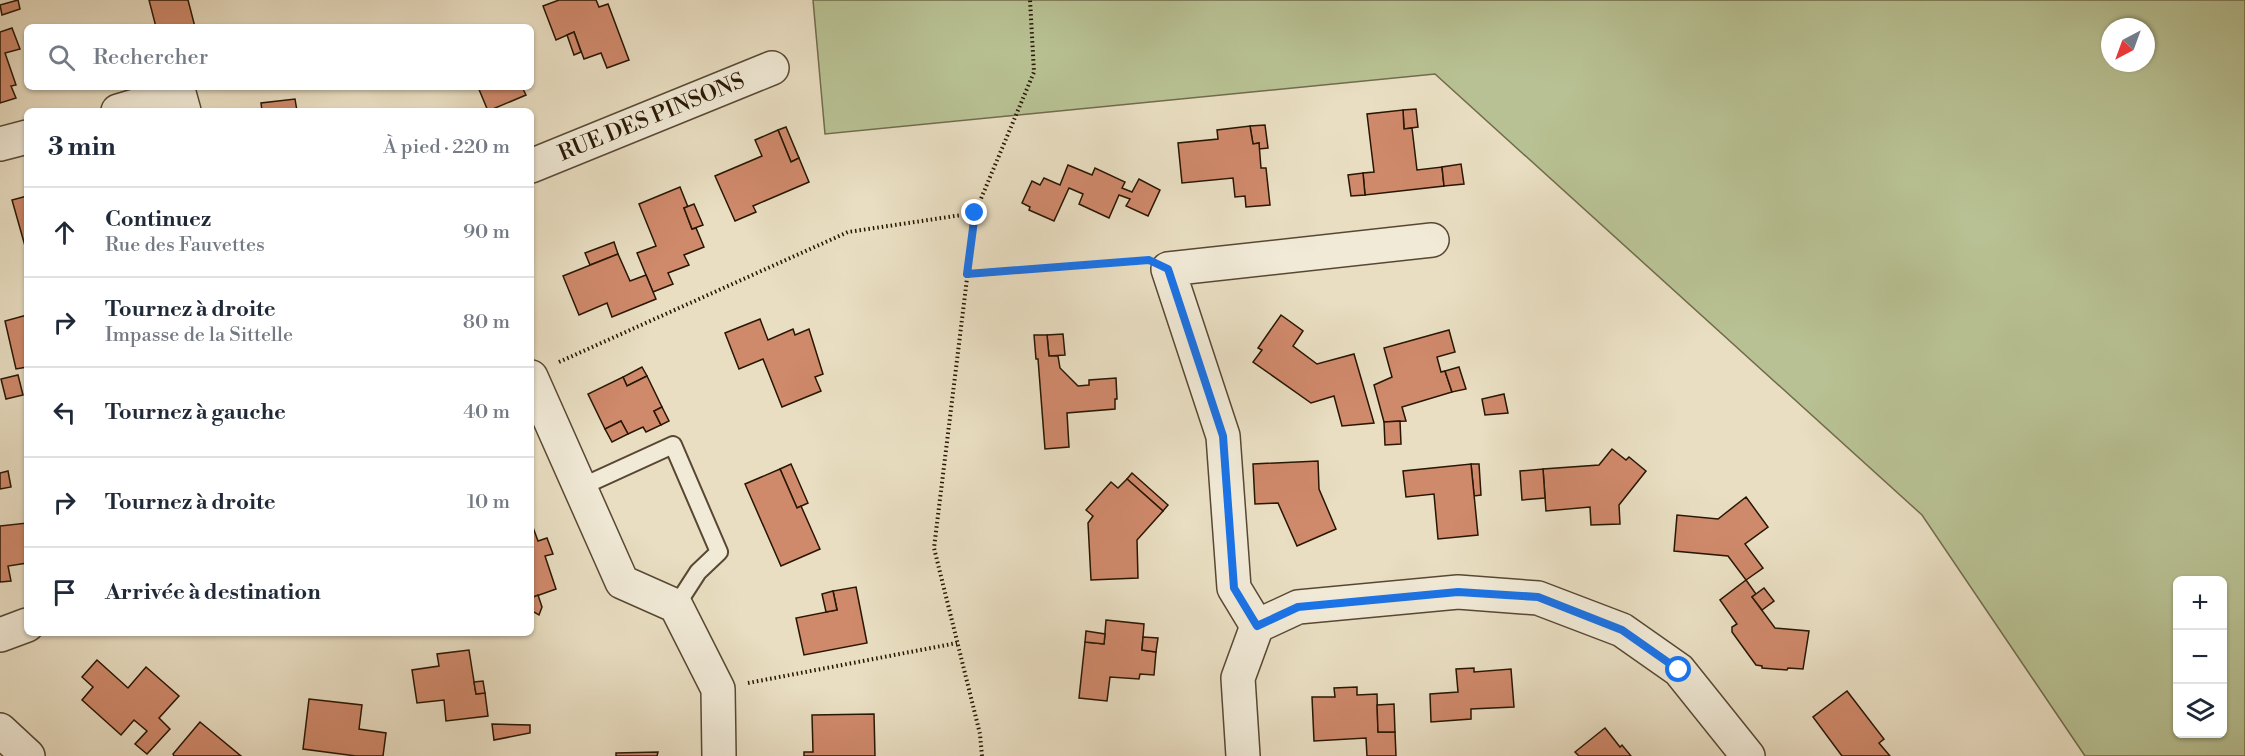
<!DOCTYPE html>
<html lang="fr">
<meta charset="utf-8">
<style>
:root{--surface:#fff;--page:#f6f6f7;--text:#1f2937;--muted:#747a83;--line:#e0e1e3}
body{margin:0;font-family:"Libre Bodoni",serif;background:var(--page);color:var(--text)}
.controls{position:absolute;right:18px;bottom:18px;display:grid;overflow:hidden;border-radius:9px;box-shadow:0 2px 4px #0004}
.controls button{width:54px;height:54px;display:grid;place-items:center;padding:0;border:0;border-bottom:2px solid var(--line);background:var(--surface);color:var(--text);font:30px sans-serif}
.compass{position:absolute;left:2101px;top:18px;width:54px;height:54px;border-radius:50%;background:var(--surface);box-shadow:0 2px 4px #0004;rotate:221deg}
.stop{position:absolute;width:18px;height:18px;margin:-14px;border:4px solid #1a73e8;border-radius:50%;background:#fff}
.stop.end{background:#1a73e8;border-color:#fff;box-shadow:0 2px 6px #0008}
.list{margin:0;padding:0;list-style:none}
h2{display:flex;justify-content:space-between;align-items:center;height:78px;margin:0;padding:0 24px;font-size:26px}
h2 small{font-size:20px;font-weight:400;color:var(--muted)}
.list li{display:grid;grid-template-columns:39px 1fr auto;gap:18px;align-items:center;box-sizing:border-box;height:90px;padding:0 24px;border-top:2px solid var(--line)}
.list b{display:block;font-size:22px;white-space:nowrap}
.list p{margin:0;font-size:20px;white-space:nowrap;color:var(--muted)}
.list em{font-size:20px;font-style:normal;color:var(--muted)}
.icon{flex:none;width:33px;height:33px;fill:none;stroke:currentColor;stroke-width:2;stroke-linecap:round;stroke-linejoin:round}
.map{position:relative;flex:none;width:2245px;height:756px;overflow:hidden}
.search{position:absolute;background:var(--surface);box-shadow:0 2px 4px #0004;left:24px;top:24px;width:510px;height:66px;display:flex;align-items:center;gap:15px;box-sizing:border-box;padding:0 21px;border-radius:9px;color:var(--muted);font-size:22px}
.panel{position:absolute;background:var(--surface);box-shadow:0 2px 4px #0004;left:24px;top:108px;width:510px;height:528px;border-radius:9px}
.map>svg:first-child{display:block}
</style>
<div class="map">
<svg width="2245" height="756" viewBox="0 0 2245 756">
<rect width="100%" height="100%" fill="#e9dec2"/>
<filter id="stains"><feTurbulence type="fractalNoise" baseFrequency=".00333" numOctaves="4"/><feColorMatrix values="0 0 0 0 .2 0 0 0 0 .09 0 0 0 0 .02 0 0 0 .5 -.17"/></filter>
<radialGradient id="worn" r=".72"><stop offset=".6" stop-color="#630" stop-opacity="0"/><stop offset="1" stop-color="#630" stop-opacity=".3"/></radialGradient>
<!-- green -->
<path fill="#b8c193" stroke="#706c4b" stroke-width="1.5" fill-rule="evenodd" d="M813 0H2245V756H2085L1922 515 1435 74 825 134ZM2110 27H2146V63H2110ZM2178 580H2222V734H2178Z"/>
<!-- building -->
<g fill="#cf896b" stroke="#281603" stroke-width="1.5">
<path d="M18 0 20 9 2 15 0 5Z"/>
<path d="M149 0H188L195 27H156Z"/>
<path d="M559 0H596L599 7 608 4 629 60 607 68 601 53 584 59 574 32 556 40 543 6Z"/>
<path d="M12 28 20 49 5 53 16 85 11 86 16 98 0 103V32Z"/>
<path d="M574 32 581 52 574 55 567 35Z"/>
<path d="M478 87H522L526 95 488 111Z"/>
<path d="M295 99 297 111H262L261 103Z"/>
<path d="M1416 109 1418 127 1404 129 1403 110Z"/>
<path d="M1403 110 1404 129 1412 128 1417 170 1442 167 1444 186 1365 195 1363 173 1374 172 1367 114Z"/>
<path d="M1265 125 1268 148 1259 149V143L1253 144 1250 126Z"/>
<path d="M1250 126 1253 144 1259 143 1261 168H1266L1270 205 1246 207 1245 196 1235 197 1233 178 1182 183 1178 143 1218 139 1217 130Z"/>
<path d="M786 127 799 158 791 162 778 130Z"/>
<path d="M778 130 791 162 799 158 809 182 753 206 756 212 735 221 715 176 762 156 755 140Z"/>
<path d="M1461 164 1464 184 1444 186 1442 167Z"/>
<path d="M1068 165 1092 175 1095 168 1125 182 1122 188 1132 192 1139 179 1160 190 1148 216 1126 206 1130 199 1119 195 1109 218 1079 204 1083 194 1069 188 1054 221 1029 210 1030 207 1022 203 1032 181 1040 185 1044 178 1060 185Z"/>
<path d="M1363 173 1365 195 1351 196 1348 175Z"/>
<path d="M680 187 688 207 684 208 692 229 696 228 704 247 684 255 689 265 668 273 673 284 653 292 637 253 656 246 639 204Z"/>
<path d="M27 196V253L12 200Z"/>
<path d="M694 204 703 225 692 229 684 208Z"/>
<path d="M614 242 618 254 590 265 585 253Z"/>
<path d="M618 254 630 281 646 275 656 299 612 317 607 303 579 315 563 276Z"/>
<path d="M27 315V367L16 369 5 321Z"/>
<path d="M1281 315 1303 331 1293 346 1317 364 1354 354 1374 423 1342 426 1334 396 1311 403 1253 362 1262 350 1258 348Z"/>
<path d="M760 319 768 340 793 329 795 335 809 329 823 374 815 377 821 391 782 407 763 359 739 369 725 333Z"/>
<path d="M1449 330 1455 352 1437 357 1441 372 1445 371 1452 392 1402 407 1406 421 1384 422 1374 385 1392 377 1384 348Z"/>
<path d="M1063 334 1065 355 1049 356 1047 335Z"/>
<path d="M1034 335H1047L1049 356H1058L1060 368 1078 386 1089 385V380L1116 378 1117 399H1115V409L1067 413 1069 447 1045 449 1038 359H1036Z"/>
<path d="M642 367 647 376 627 386 623 377Z"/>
<path d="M1459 367 1466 389 1452 392 1445 371Z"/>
<path d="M18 375 23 395 6 399 1 379Z"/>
<path d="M647 376 662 407 654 411 661 425 646 432 643 427 628 434 621 421 605 429 588 394 623 377 627 386Z"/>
<path d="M1504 394 1508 413 1485 415 1482 399Z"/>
<path d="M662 407 669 421 661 425 654 411Z"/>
<path d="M621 421 628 434 612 442 605 429Z"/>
<path d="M1400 421 1401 444 1385 445 1384 422Z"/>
<path d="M1612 449 1626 460 1629 457 1646 471 1619 505 1620 524 1591 525 1590 507 1546 511 1543 469 1599 465Z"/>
<path d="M1318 461 1319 489 1336 529 1297 546 1278 503 1255 504 1253 464Z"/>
<path d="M791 464 808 503 797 508 780 469Z"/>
<path d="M1471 464H1479L1481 495 1474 496Z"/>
<path d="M1471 464 1478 535 1438 539 1434 494 1406 497 1403 471Z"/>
<path d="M780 469 797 508 801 506 820 549 781 566 745 484Z"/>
<path d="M1543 469 1545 498 1522 500 1520 471Z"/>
<path d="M8 471 11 487 0 489V473Z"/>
<path d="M1132 473 1168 505 1163 511 1127 479Z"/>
<path d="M1127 479 1163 511 1137 540 1138 578 1091 580 1088 523 1093 516 1086 510 1111 482 1118 488Z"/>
<path d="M1746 497 1768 527 1745 544 1763 568 1746 580 1728 556 1674 551 1677 515 1718 519Z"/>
<path d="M531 522 538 541 547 538 553 554 545 556 556 589 531 598Z"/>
<path d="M27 523V563L8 566 11 581 0 582V526Z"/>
<path d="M1746 580 1756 594 1752 597 1775 628 1809 631 1803 669 1788 668 1787 670 1762 668V666L1756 665 1732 632V627L1737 624 1720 600Z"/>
<path d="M856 587 867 643 804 655 796 618 837 610 833 591Z"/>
<path d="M1764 588 1774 601 1762 610 1752 597Z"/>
<path d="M833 591 837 610 826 612 822 594Z"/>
<path d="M538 595 542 607 539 615 532 611 531 609V598Z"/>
<path d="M1106 620 1144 624 1142 650 1156 652 1154 675 1140 674 1139 679 1110 677 1107 701 1079 698 1085 642 1104 644Z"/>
<path d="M1086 631 1105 634 1104 644 1085 642Z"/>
<path d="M1143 637 1158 638 1156 652 1142 650Z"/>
<path d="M469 650 476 694 485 693 488 716 446 721 444 700 417 703 412 670 439 666 437 654Z"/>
<path d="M97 660 128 688 146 667 179 696 159 718 170 729 147 754 135 744 147 731 134 720 121 735 82 700 93 687 82 677Z"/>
<path d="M1474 668V672L1511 669 1514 707 1471 709V719L1431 722 1430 694 1458 692 1456 669Z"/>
<path d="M483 681 485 693 476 694 474 682Z"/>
<path d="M1357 687V695L1377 694 1378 732H1395L1396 756H1367L1366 738 1314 741 1312 697H1335L1334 688Z"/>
<path d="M1847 691 1884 739 1879 743 1890 756H1842L1813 717Z"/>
<path d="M309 699 362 705 359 729 386 733 383 756H356L303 749Z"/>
<path d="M1394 704 1395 732H1378L1377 705Z"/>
<path d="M874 714 875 756H804V752H813L812 715Z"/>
<path d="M200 722 241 756H174L173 754Z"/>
<path d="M492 724 530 725V733L494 740Z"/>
<path d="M1605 728 1620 747 1622 745 1631 756H1579L1575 752Z"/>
<path d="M658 752 657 756H616V753Z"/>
</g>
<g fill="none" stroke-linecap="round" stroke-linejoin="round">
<!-- service casing -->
<g stroke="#584833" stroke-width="20">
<path id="service" d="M581 487 673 445 719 552 698 572 676 606"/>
</g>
<!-- minor casing -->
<g stroke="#584833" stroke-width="36">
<g id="minor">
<path d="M118 111 179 93 184 111"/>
<path d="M0 144 27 137"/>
<path id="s1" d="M531 166 772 68"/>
<path d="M531 377 622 582 676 606 718 689 719 756"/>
<path d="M1257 626 1234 588 1223 436 1168 269 1432 240"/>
<path d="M0 635 27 625"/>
<path d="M0 730 28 756"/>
<path d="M1243 756 1238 678 1257 626 1298 607 1458 592 1538 598 1622 630 1679 670 1748 756"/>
</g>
</g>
<!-- path -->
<g stroke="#281603" stroke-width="4" stroke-dasharray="1.5 3" stroke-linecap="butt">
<path d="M967 274 1137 260"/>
<path d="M559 362 848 232 975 213"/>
<path d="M748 683 957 643"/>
<path d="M982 756 980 734 934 548 975 213 1034 72 1030 0"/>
</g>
<!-- service -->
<use href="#service" stroke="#f1ead7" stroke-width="16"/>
<!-- minor -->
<use href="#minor" stroke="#f1ead7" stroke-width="33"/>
</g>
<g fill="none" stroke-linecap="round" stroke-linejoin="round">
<!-- route -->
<path stroke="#1a73e8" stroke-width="8" d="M975 213 967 274 1149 260 1168 269 1223 436 1234 588 1257 626 1298 607 1458 592 1538 597 1622 630 1679 670"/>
</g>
<g text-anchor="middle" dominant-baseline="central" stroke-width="4.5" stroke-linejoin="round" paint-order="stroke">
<!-- street labels -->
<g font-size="22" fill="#281603" stroke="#f1ead7">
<text stroke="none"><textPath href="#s1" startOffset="130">RUE DES PINSONS</textPath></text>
</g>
</g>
<rect width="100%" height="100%" filter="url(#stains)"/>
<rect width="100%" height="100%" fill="url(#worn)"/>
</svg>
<div class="controls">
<button>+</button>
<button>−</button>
<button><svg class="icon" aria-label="layers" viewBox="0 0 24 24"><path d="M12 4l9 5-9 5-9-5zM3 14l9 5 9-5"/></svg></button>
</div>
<svg class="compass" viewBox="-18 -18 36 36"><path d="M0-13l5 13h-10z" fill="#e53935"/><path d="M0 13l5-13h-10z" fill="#747a83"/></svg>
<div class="stop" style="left:1679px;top:670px"></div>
<div class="stop end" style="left:975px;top:213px"></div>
<div class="search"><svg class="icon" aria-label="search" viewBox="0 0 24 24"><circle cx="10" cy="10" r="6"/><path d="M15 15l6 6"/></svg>Rechercher</div>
<section class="panel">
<h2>3 min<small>À pied · 220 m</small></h2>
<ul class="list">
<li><svg class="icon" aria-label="ahead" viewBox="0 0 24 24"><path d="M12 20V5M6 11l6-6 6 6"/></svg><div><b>Continuez</b><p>Rue des Fauvettes</p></div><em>90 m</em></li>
<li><svg class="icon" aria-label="right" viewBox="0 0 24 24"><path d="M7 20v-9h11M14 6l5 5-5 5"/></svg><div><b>Tournez à droite</b><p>Impasse de la Sittelle</p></div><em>80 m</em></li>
<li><svg class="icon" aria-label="left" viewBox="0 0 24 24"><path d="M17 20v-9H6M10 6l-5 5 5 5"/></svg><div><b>Tournez à gauche</b></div><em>40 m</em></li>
<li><svg class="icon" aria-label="right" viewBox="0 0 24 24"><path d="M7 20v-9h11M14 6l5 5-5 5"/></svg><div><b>Tournez à droite</b></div><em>10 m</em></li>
<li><svg class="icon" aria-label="arrive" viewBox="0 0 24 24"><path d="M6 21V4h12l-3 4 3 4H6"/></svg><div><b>Arrivée à destination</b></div></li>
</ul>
</section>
</div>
